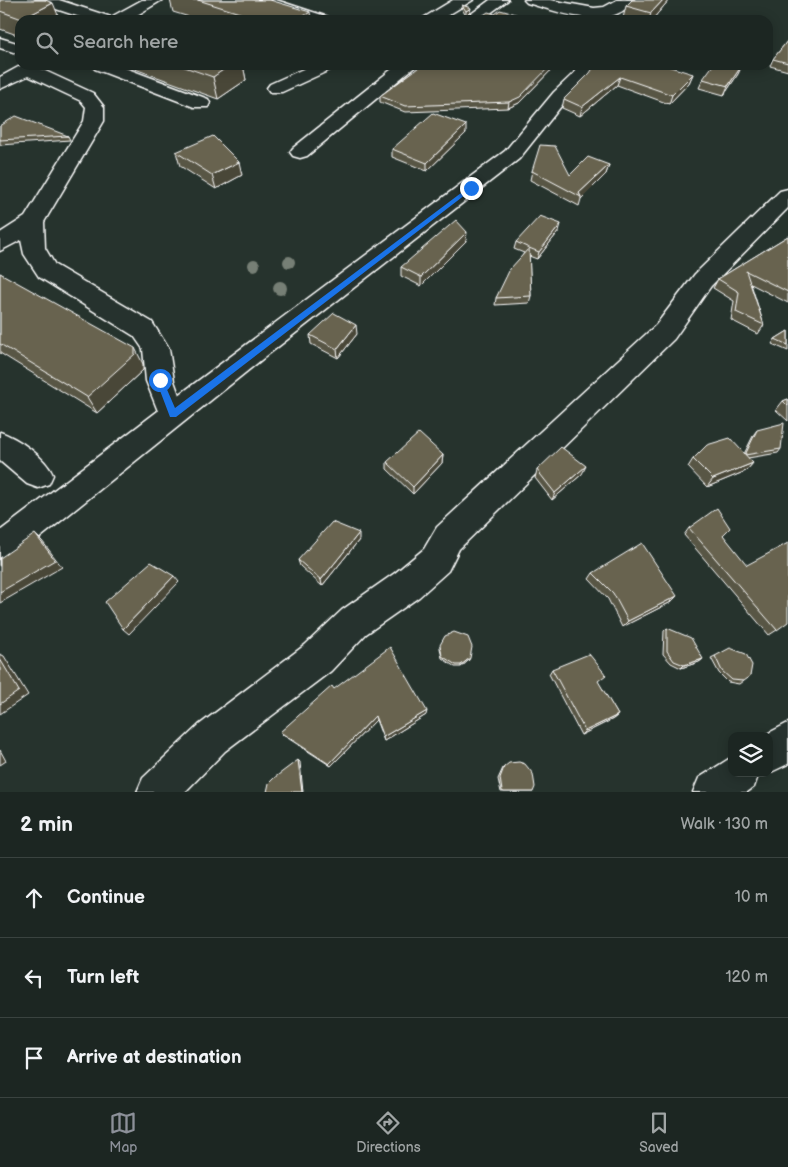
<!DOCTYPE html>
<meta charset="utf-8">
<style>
:root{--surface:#1c2622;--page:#252e2a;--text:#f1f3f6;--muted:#a0a5a5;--line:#3a4340;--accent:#8c9099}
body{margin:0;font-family:"Balsamiq Sans",sans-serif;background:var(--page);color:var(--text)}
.controls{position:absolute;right:15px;bottom:15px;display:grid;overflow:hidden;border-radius:10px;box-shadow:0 2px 12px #0003}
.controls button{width:45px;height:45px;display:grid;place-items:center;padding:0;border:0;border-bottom:1px solid var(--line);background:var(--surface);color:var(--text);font:25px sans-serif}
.stop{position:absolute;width:15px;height:15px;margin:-11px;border:4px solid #1a73e8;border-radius:50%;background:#fff}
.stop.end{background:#1a73e8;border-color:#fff;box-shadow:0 1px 5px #0008}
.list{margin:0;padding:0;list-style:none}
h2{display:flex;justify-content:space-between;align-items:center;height:65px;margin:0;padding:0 20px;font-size:21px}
h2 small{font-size:16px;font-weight:400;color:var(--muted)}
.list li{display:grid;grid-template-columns:32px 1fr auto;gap:15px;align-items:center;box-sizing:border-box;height:80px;padding:0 20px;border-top:1px solid var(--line)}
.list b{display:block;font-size:19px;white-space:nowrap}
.list em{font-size:16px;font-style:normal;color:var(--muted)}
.icon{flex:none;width:28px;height:28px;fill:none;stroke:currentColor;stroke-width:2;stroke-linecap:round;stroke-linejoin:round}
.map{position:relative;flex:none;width:788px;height:792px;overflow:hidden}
.search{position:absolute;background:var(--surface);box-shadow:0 2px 12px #0003;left:15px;right:15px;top:15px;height:55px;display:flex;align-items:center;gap:12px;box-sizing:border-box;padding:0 18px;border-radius:15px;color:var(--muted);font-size:19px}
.sheet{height:305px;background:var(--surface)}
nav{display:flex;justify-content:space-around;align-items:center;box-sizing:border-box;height:70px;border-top:1px solid var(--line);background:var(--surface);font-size:14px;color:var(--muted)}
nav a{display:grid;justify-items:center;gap:2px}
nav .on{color:var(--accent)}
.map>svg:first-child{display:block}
</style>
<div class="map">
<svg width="788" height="792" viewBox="0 0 788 792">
<rect width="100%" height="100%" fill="#26332d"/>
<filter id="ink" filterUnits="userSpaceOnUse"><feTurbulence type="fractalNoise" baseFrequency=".02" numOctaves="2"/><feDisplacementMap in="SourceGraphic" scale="10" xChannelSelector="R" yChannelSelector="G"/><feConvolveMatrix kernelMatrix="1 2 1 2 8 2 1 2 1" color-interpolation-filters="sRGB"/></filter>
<g filter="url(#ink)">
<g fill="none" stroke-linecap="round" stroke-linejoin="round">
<!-- minor casing -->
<g stroke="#fff" stroke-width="3">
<g id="minor">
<path d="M35 0H59L111 17 142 0H162L129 20H89L38 3Z"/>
<path d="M253 0H276L328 17 330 20H306L256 3Z"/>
<path d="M453 0H473L440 20H420Z"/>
<path d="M490 0H508L481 20H463Z"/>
<path d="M524 0H550L594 8 604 7 617 0H634C610 34 557 11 527 3Z"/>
<path d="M0 38 20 44V54L0 48Z"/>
<path d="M22 65H44L41 69 93 93 104 107V121L44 222 45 248 55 265 152 322 169 349 174 381 179 395 505 151 554 92 574 73 578 65H596L587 80 566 100 519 159 261 360 11 561 0 565V531L158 411 146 381 143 349 134 336 39 277 24 254 21 240 0 251V233L25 217 84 121 86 107 81 101 28 76 0 89V77Z"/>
<path d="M92 65H117L208 99 210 103 208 107H194L95 69Z"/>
<path d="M312 65H335L332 69 282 92H270L267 88 270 84Z"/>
<path d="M397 65H417L307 156 300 158 293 156 290 152 293 148Z"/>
<path d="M788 189V208L711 286 674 339 459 549 448 571 419 597 366 634 331 671 225 751 185 792H137L143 778 199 725 305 645 342 610 395 573 424 549 437 527 656 325 695 274 780 191Z"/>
<path d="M0 432C18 438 45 457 53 475L49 484 38 488 27 484 0 461Z"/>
<path d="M788 723V764L769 773V736H763Z"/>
<path d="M732 757V773H759L754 787 747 792H693L699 778Z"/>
</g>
</g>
<!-- minor -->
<use href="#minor" fill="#26332d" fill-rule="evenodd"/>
</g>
<!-- trees -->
<g fill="#767f75">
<circle cx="289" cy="262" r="6"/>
<circle cx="254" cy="265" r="6"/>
<circle cx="280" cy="288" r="7"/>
</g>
<!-- wall -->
<g fill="#595645" stroke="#fff">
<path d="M0 0 60 20H20V36L0 29Z"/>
<path d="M170 0H270L311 20H199L173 12Z"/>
<path d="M669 0 652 20H632L623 18 626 6Z"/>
<path d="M462 5 470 12 466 16 462 9Z"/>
<path d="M788 40V71L770 66 773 59Z"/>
<path d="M124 65H243L246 80 218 99Z"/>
<path d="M422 65H556L519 103 508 108 405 112 380 102V96Z"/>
<path d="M742 65 738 74 724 95 699 88 703 79Z"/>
<path d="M590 73 693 74 689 83 669 104 617 85 580 116 562 108 564 99Z"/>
<path d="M0 126 68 136 70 140 0 145Z"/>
<path d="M466 133 427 171 392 157V149Z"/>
<path d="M176 152 242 175 216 189 180 166Z"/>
<path d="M609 165 606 174 581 199 579 206 530 180 532 171 570 175Z"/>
<path d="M559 231 537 259 529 256 531 296 529 303 495 305 496 298 524 253 514 249 516 242Z"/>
<path d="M788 236V303L751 284 764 325 758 334 731 320 734 301 713 288 718 279Z"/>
<path d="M466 241 421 286 401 276V267Z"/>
<path d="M0 273 143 364V370L97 413 0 353Z"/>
<path d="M788 331V351L772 344 775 339Z"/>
<path d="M357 334 338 358 311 344 310 335Z"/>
<path d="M788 399V421L776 410 783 401Z"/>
<path d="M757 430 781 449 778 453 748 458 753 463 746 471 707 487 688 467 693 459 744 454 754 434Z"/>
<path d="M443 455 442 463 413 494 387 469V462Z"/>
<path d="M537 470 582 474 552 500 535 478Z"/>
<path d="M689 528 723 535 777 630 769 635 684 535Z"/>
<path d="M359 540 322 586 300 566 298 560Z"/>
<path d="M593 573 671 602 622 627 608 599 589 579Z"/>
<path d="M667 628 703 659 699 662 681 668 671 663 663 654 664 631Z"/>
<path d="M440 645 469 660 461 667H455L442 658 440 648Z"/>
<path d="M715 656 743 681 739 684 728 682 719 673 711 658Z"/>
<path d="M552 669 598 682 618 715 613 719 581 735 549 674Z"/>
<path d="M334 689 426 715 384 741 376 720 331 766 283 735 280 732Z"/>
<path d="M504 767 533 792H501L498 779 503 768Z"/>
</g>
<!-- shaded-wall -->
<g fill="#484638" stroke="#fff">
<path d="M663 0H669L652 20H649L651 13Z"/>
<path d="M53 3 60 20H22V19Z"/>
<path d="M471 8 470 12 466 16V11Z"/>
<path d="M310 12 311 20H298Z"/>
<path d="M230 65H243L246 80 218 99 213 77Z"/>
<path d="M551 65H556L519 103 508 108 509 102Z"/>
<path d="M742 65 738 74 724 95 728 86Z"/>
<path d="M693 74 689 83 669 104 672 95Z"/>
<path d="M620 77 617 85 580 116 582 107Z"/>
<path d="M466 125V133L427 171V163Z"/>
<path d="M239 162 242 175 216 189 212 175Z"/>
<path d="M609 165 606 174 581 199V197L579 193Z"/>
<path d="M561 224 559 231 537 259 539 252Z"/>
<path d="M467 232 466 241 421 286V277Z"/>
<path d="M356 325 357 334 338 358 337 349Z"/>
<path d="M135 348 143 364V370L97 413 87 397Z"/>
<path d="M443 455 442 463 413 494V487Z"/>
<path d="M753 463 746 471 707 487 713 479Z"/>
<path d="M586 466 582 474 552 500 555 493Z"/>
<path d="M359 533V540L322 586 321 580Z"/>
<path d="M35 534 42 541 62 567 0 603V592Z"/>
<path d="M174 576 179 582 129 634 123 629Z"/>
<path d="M677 596 671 602 622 627 628 621Z"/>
<path d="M0 654 4 656 28 695 0 714Z"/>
<path d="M470 658 469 660 461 667V665Z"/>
<path d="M703 659 699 662 681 668 684 665Z"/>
<path d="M427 711 426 715 384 741 383 737Z"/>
<path d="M618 715 613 719 581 735 585 731Z"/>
<path d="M375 716 376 720 331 766 329 764Z"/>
<path d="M0 750 6 761 0 765Z"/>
<path d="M298 760 300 762 303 792H302Z"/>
</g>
<!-- building -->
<g fill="#676450" stroke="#fff">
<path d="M0 0H45L53 3 22 19 0 11Z"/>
<path d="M198 0H270L310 12 298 20H262Z"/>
<path d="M632 0H663L651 13 626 6Z"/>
<path d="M462 5 471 8 466 11Z"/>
<path d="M500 10 538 20H473L470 16H482L488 12 495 14Z"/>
<path d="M119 17 129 20H112Z"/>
<path d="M788 40V63L773 59Z"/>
<path d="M179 65H230L213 77Z"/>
<path d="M422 65H551L520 97 509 102 405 106 380 96Z"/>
<path d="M595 65H664L693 74 672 95 620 77 582 107 564 99 590 73Z"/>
<path d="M713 65H742L728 86 703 79Z"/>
<path d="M433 113 466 125 427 163 392 149Z"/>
<path d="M16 116 68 136 0 140V126Z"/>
<path d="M213 136 239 162 212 175 176 152Z"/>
<path d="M540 145 555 146 570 175 588 157 609 165 579 193 581 197 532 171Z"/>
<path d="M540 216 561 224 539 252 529 248 531 296 496 298 510 269 529 248 516 242Z"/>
<path d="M456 220 467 232 421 277 401 267Z"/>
<path d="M788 236V292L746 271 764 325 736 312 739 292 718 279Z"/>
<path d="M0 273 135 348V354L87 397 0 344Z"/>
<path d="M334 313 356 325 337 349 310 335Z"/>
<path d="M788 331V345L775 339Z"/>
<path d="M788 399V406L783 401Z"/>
<path d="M784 423 781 449 745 455 757 430Z"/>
<path d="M419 433 443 455 413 487 387 462Z"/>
<path d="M730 438 753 463 713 479 693 459 707 445Z"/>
<path d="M561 447 586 466 555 493 537 470Z"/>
<path d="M717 508 730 528 723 535 747 565 788 543V622L777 630 689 528Z"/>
<path d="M332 522 359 533 321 580 298 560Z"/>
<path d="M35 534 55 560 0 592V558Z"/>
<path d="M642 543 677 596 628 621 613 593 593 573Z"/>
<path d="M151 562 174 576 123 629 105 602Z"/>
<path d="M667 628 691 638 703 659 684 665 674 661 667 651Z"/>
<path d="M454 632 468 637 472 647 470 658 461 665H456L442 656 440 645 445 636Z"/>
<path d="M390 647 427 711 383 737 375 716 329 764 280 732 332 686 334 689Z"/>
<path d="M730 648 746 654 752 665 750 676 743 681 732 680 722 671 715 656Z"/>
<path d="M589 654 606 675 598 681 618 715 585 731 552 669Z"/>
<path d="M0 659 19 691 0 704Z"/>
<path d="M298 760 302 792H267L269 783 274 778Z"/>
<path d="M519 762 525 764 533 774 535 787 533 792H504L502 791 500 778 504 767 509 763Z"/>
</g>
</g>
<!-- route -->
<path fill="#1a73e8" d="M469 187 474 188 176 417H170L156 380 157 378H162L175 408Z"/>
</svg>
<div class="controls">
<button><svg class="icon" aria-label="layers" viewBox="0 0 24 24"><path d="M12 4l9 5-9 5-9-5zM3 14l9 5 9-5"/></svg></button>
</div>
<div class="stop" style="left:160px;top:380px"></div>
<div class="stop end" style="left:471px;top:188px"></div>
<div class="search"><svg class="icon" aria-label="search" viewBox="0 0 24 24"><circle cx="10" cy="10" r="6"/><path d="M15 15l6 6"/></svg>Search here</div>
</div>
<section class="sheet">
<h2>2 min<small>Walk · 130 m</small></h2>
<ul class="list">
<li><svg class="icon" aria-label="ahead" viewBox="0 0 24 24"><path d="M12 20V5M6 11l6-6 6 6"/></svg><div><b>Continue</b></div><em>10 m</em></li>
<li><svg class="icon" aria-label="left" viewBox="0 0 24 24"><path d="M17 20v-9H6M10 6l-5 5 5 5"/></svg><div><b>Turn left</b></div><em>120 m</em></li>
<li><svg class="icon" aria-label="arrive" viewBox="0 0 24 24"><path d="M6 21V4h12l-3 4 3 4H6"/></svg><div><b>Arrive at destination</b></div></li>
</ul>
</section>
<nav>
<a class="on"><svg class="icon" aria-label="map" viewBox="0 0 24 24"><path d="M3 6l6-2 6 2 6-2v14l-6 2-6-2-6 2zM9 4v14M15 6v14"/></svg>Map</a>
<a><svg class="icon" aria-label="directions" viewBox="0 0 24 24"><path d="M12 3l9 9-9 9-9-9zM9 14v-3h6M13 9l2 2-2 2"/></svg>Directions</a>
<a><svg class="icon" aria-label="saved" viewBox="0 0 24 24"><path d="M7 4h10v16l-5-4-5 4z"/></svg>Saved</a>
</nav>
